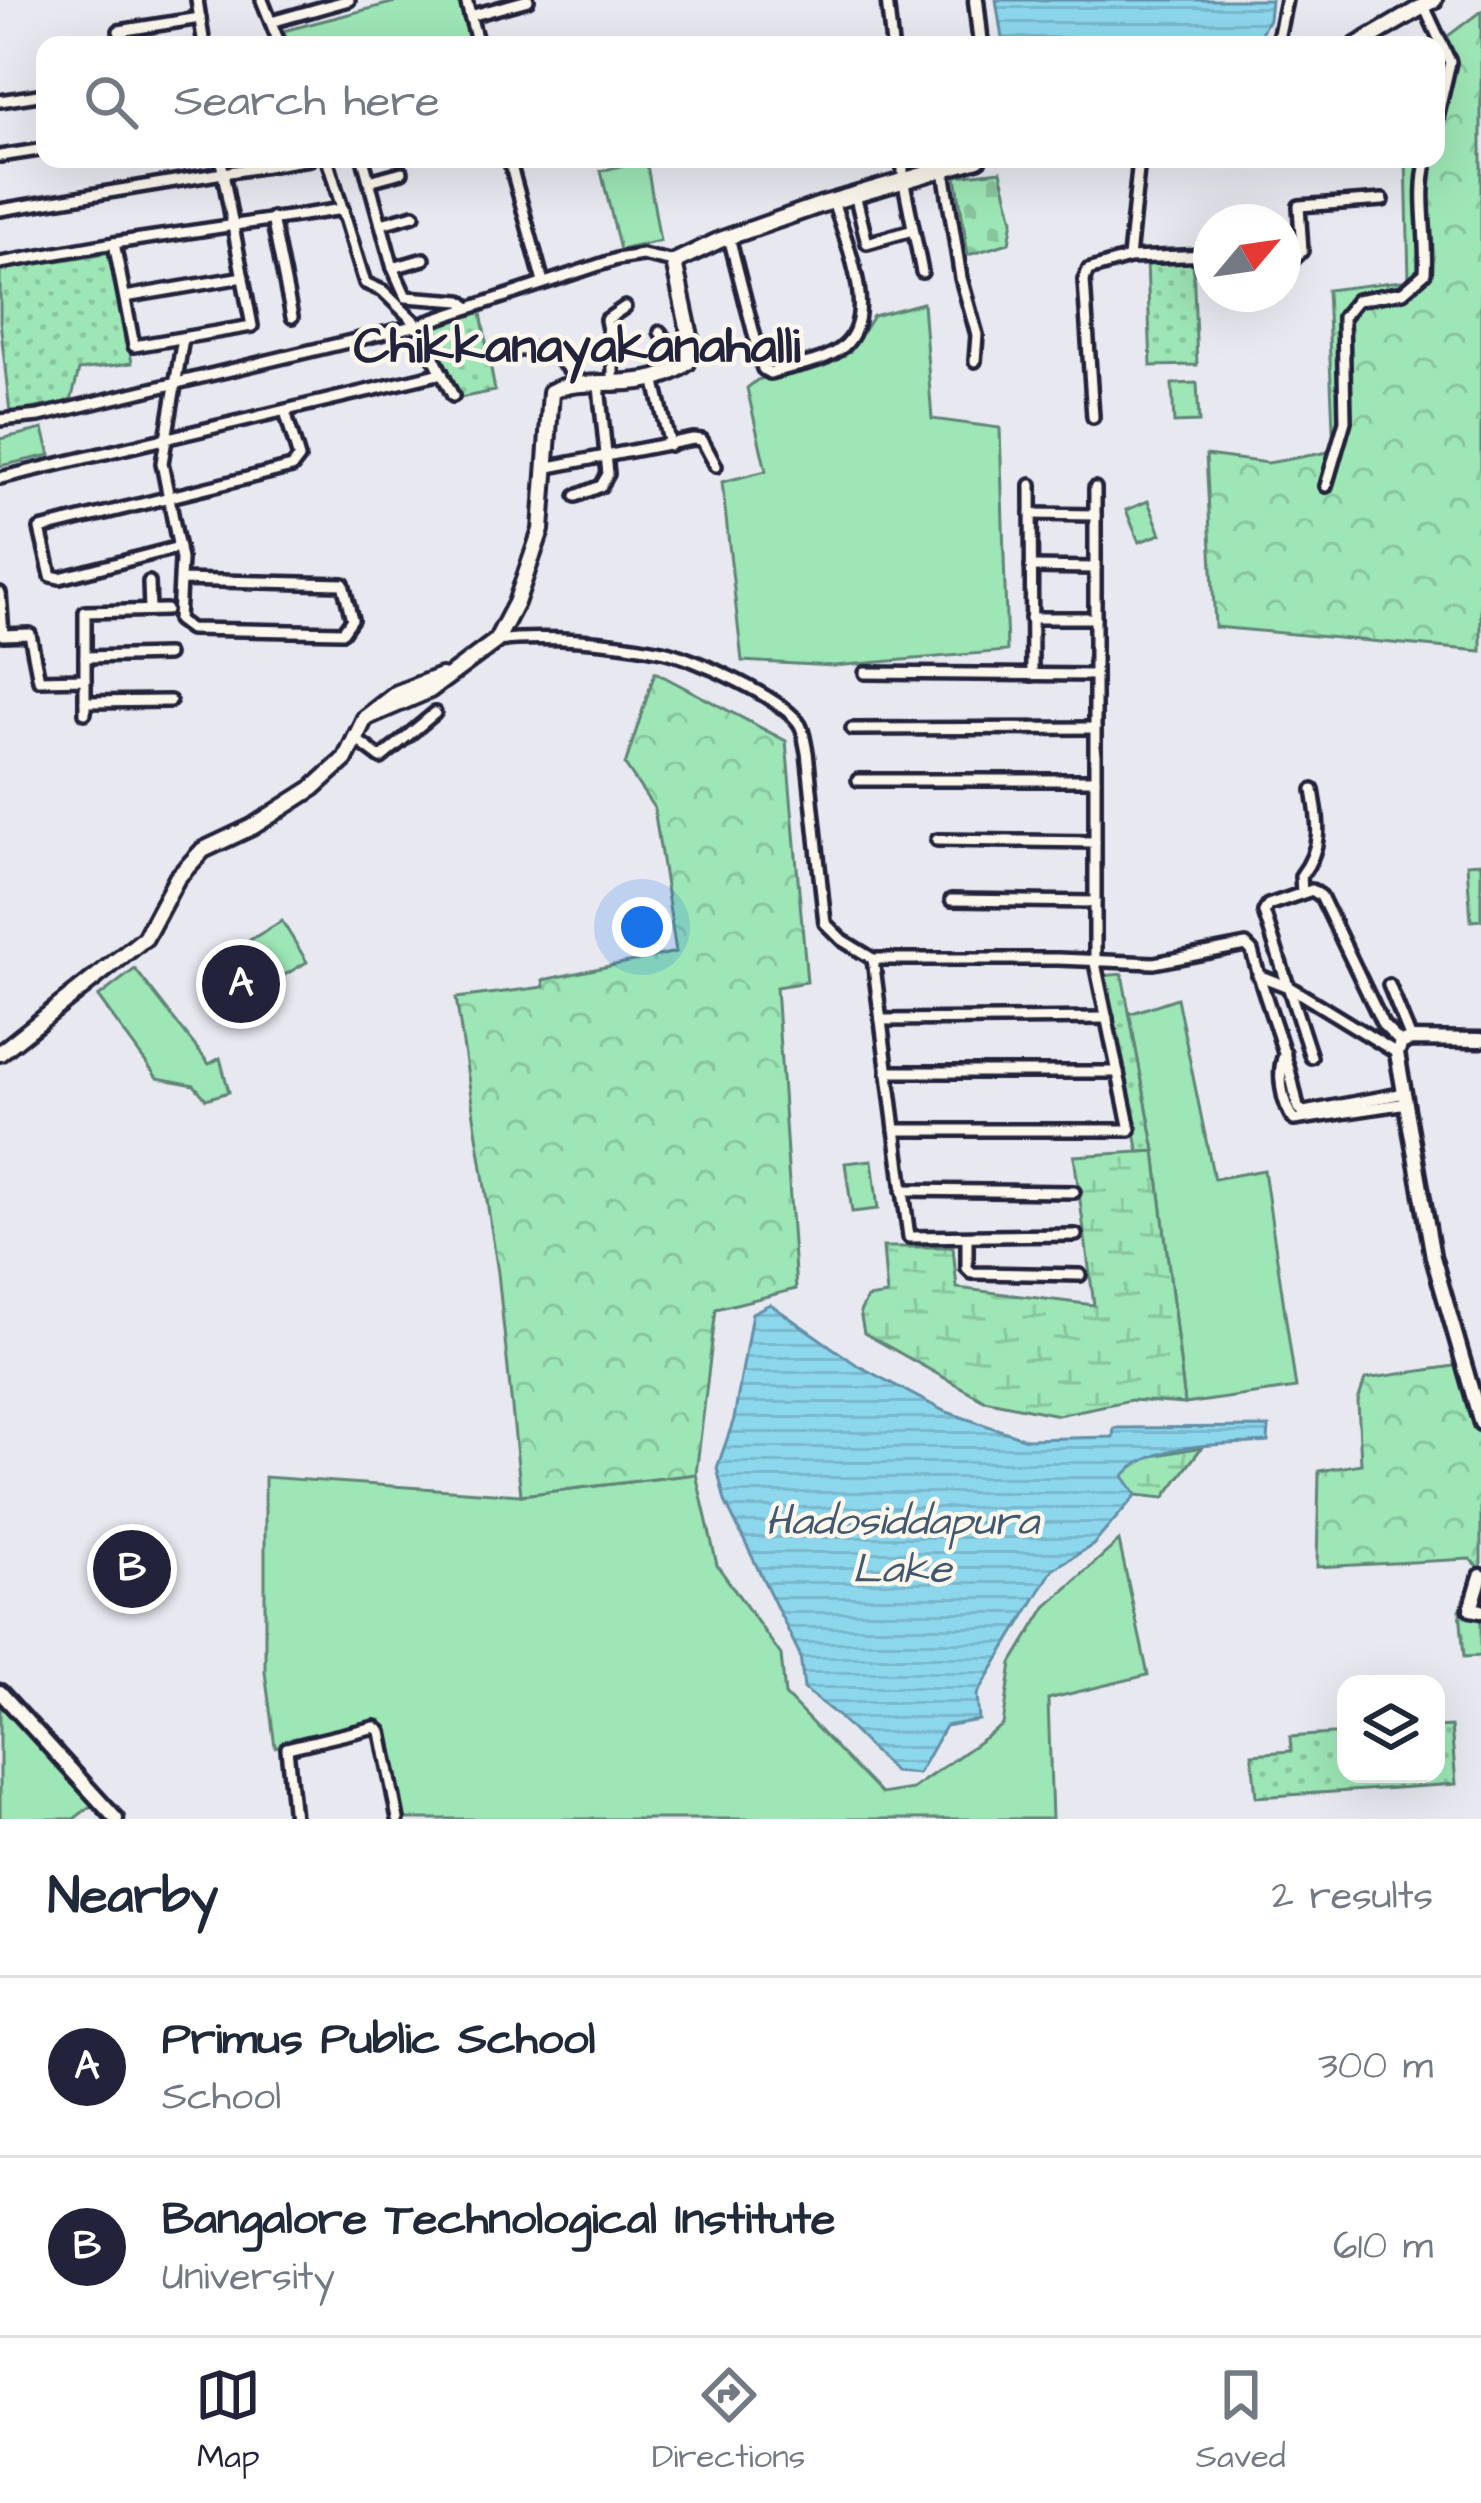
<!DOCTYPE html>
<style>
:root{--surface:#fff;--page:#f6f6f7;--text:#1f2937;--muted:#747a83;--line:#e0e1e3;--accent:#22223b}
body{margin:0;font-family:"Architects Daughter",sans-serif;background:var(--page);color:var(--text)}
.controls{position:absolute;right:36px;bottom:36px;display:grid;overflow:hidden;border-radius:24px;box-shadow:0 12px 48px #0002}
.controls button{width:108px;height:108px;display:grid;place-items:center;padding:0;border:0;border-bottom:3px solid var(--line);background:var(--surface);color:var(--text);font:60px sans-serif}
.compass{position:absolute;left:1193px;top:204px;width:108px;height:108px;border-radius:50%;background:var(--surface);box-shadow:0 12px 48px #0002;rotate:61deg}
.you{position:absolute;left:642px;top:927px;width:42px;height:42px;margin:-30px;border:9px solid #fff;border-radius:50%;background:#1a73e8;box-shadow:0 0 0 18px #1a73e833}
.badge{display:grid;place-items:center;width:78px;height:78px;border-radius:50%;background:var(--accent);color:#fff;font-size:39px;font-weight:700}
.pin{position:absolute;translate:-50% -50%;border:6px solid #fff;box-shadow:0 3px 12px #0006}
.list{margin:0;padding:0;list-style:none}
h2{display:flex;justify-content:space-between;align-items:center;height:156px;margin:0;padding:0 48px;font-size:51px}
h2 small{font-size:39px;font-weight:400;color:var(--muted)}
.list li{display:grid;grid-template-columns:78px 1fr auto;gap:36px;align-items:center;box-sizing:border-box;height:180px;padding:0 48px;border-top:3px solid var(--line)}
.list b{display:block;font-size:45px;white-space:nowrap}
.list p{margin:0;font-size:39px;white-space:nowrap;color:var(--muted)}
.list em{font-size:39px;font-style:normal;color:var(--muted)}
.icon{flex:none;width:66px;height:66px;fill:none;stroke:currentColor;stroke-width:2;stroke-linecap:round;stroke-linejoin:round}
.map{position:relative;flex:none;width:1481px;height:1819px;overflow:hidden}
.search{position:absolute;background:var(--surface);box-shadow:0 12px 48px #0002;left:36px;right:36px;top:36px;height:132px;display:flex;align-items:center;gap:30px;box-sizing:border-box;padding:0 42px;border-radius:24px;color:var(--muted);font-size:45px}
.sheet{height:516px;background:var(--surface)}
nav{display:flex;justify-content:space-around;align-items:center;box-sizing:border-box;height:168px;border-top:3px solid var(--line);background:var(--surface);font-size:33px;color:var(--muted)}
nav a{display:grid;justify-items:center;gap:6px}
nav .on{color:var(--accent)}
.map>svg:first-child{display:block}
</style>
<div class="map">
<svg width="1481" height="1819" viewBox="0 0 1481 1819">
<defs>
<pattern id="forest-crowns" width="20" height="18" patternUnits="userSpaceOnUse" patternTransform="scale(3)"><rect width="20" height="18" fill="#9de6b5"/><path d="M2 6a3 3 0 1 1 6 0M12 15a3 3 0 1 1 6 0" fill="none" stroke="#87c59d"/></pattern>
<pattern id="wetland-marsh" width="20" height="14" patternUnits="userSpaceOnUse" patternTransform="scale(3)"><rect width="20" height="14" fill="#9de6b5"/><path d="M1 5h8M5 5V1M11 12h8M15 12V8" fill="none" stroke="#87c59d"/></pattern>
<pattern id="cemetery-stones" width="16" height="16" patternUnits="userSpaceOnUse" patternTransform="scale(3)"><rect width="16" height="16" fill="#9de6b5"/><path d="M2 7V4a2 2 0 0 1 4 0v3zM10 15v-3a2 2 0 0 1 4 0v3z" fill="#87c59d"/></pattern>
<pattern id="park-dots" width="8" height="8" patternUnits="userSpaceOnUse" patternTransform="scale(3)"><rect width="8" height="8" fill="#9de6b5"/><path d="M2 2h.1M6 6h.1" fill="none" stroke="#87c59d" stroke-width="1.8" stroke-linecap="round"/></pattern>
<pattern id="water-rules" width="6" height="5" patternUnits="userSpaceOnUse" patternTransform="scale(3)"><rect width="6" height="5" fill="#8dd7ed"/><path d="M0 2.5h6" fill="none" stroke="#79b8cc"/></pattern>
</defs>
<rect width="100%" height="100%" fill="#e8e9f0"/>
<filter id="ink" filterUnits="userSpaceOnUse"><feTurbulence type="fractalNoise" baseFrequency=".00833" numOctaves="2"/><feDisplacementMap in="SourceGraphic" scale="24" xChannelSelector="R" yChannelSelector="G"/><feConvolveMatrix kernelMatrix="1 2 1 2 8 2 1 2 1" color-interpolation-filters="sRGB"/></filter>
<g filter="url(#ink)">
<!-- grass -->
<g fill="#9de6b5" stroke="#608478" stroke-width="3">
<path d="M403 0H458L470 39 450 45H290L283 31Z"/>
<path d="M646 159 660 241 620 250 601 171Z"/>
<path d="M923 303 932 419 1000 428 1007 651 834 666 742 661 722 482 766 471 747 388 757 380 850 352 873 316Z"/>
<path d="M1197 383 1199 422 1174 423 1172 384Z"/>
<path d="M43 429 50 455 0 466V439Z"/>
<path d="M1148 501 1161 534 1139 542 1126 510Z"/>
<path d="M1481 863V920L1471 921 1467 864Z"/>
<path d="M282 921 307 962 233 1005 209 964Z"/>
<path d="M135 969 209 1064 220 1058 229 1092 206 1099 194 1085 157 1078 98 997Z"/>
<path d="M1177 998 1214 1179 1264 1170 1296 1388 1185 1404 1155 1151 1129 1014Z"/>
<path d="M872 1160 878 1209 852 1212 845 1163Z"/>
<path d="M696 1474 717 1565 781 1655 785 1695 881 1794 912 1789 1003 1725 1012 1663 1046 1607 1119 1541 1148 1675 1048 1699 1052 1819H399L380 1720 275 1747 265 1672V1477L521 1495Z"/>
<path d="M0 1703 92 1805 74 1819H0Z"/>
</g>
<!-- forest -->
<g fill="url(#forest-crowns)" stroke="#608478" stroke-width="3">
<path d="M1481 11V651L1215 627 1206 455 1268 463 1334 451 1327 290 1409 280 1406 159H1436V45Z"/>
<path d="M655 672 786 741 807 982 776 987 796 1289 716 1309 696 1474 521 1495 498 1273 456 998 544 987 543 980 676 952 654 808 625 765Z"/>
<path d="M1461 1365 1481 1428V1656L1464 1657 1460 1610 1480 1569 1470 1559 1317 1567 1319 1471 1361 1464 1358 1401 1365 1379Z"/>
</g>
<!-- wetland -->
<g fill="url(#wetland-marsh)" stroke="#608478" stroke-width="3">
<path d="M1155 1151 1185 1404 1131 1400 1058 1415 984 1400 864 1333 860 1312 867 1298 887 1295 883 1247H953L957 1288 1094 1305 1074 1156Z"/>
<path d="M1202 1447 1164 1498 1136 1495 1122 1476 1140 1458Z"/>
</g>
<!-- cemetery -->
<path fill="url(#cemetery-stones)" stroke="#608478" stroke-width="3" d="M1001 171 1013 220 1009 243 968 255 956 176Z"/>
<!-- park -->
<g fill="url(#park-dots)" stroke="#608478" stroke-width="3">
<path d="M113 252 132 363 79 370 71 401 10 413 0 321V270Z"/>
<path d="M1193 261 1197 365 1151 366 1147 263Z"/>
<path d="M473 306 480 307 495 391 459 398 427 331Z"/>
<path d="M1122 974 1155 1151 1139 1152 1101 976Z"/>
<path d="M1451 1726 1456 1784 1256 1797 1252 1754 1291 1751 1290 1737 1346 1733V1774H1436V1727Z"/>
</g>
<!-- water -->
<g fill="url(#water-rules)" stroke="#628fa6" stroke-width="3">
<path d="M996 0H1271L1269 19 1254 45H1003Z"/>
<path d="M770 1304 857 1365 944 1411 1026 1439 1113 1437 1114 1428 1269 1427 1268 1442C1221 1446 1157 1440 1123 1476L1136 1495 1093 1545 1053 1569 977 1695 979 1720 945 1726 918 1774 894 1772 837 1715 804 1689 800 1655 725 1501 717 1468 734 1419 752 1313Z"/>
</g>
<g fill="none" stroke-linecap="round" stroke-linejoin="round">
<!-- minor casing -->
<g stroke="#22223b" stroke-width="18">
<g id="minor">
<path d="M197 0 204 45"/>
<path d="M262 0 280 45"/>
<path d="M466 0 478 45"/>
<path d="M887 0 892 45"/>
<path d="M1424 6 1450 62 1436 123"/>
<path d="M470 16 528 0"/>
<path d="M271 22 349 0"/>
<path d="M119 31 200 18"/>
<path d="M1278 39 1286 0"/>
<path d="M0 101 45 94"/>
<path d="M0 156 45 149"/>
<path d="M221 159 223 173 310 159"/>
<path d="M327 159 365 283 383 291 418 325 617 259 642 255 674 262"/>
<path d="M363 159 393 268 406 297 461 301 467 306"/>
<path d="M509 159 543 282"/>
<path d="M903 159V178L922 272"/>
<path d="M1139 159 1129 258 1211 255"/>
<path d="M944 170 961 278 977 335 975 361"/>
<path d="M369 181 402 172"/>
<path d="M855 194 867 243 913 230"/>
<path d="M0 210 223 173 252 326 134 346 114 243 0 263"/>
<path d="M272 218 292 317"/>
<path d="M381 224 414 215"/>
<path d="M729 237 763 369 770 373C791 366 826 362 843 347 880 316 845 239 833 201"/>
<path d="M114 243 343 209"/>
<path d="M1283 261 1293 260 1302 251 1299 206 1383 200"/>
<path d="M393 268 424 259"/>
<path d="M125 297 243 277"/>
<path d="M660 332 670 345 690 346"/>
<path d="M491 354C546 346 546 344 585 386"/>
<path d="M654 378 670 445"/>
<path d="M613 385V353L606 320 625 307"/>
<path d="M1093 417 1084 280 1088 270 1129 258"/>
<path d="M0 420 39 416 418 325 453 396"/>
<path d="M544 468 693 439 702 440 716 466"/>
<path d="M0 478 442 373"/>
<path d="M1031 485 1032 675"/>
<path d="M1326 486 1345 421 1343 317 1357 300 1403 292 1425 273C1428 236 1417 195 1427 159"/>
<path d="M576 496 601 486 608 474 599 386"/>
<path d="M1031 514 1095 515"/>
<path d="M179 547 60 578 51 576 40 529 292 467 299 458 285 411"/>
<path d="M1031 567 1095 568"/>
<path d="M180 580 343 584 352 619 343 632 190 629 178 620 181 559 162 463 183 338"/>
<path d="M149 582 150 610"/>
<path d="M0 593 3 635 30 634 39 680 85 679V713"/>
<path d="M1031 618H1095"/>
<path d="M496 641C544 635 614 641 662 651 692 657 785 699 800 725 804 732 805 744 807 752L825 923 842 940 873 959H1058L1154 963 1246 945 1252 951C1266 1004 1288 1054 1298 1108L1304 1112 1405 1093"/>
<path d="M85 657 167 655"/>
<path d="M865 673 1095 675"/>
<path d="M85 679V612L166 610"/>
<path d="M85 702 170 701"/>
<path d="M852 729 1095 728"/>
<path d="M353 737 381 758 435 713"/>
<path d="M858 780H1095"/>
<path d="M937 840 1095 842"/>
<path d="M1302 893 1301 876C1323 847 1319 824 1313 790"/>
<path d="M951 900 1095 902"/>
<path d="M873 959 909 1237 1076 1235"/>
<path d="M1258 975 1291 988 1397 1053"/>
<path d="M1389 985 1411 1039"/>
<path d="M881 1020 1107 1018"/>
<path d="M1285 1053C1276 1070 1282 1105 1294 1120L1407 1103"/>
<path d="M1311 1057 1264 912 1268 905 1312 890 1321 896 1383 1025 1401 1043"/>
<path d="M887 1072H1118"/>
<path d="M895 1130H1130L1095 963V488"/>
<path d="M902 1190 1074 1192"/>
<path d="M967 1237V1268L972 1273 1080 1275"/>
<path d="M294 1819 287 1748 375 1727 381 1732 398 1819"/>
</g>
</g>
<!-- tertiary casing -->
<g stroke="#22223b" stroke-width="21">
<g id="tertiary">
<path d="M976 0 981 45"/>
<path d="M1481 1040 1411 1039 1401 1043 1397 1053 1433 1257 1481 1423"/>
<path d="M1481 1576 1471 1609 1481 1611"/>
<path d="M0 1692 116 1819"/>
</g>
</g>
<!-- secondary casing -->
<g stroke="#22223b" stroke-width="22">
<g id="secondary">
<path d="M1357 45 1434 0"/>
<path d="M365 718 430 690 496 641 516 603 541 530 551 392C583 373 644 396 687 363L690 336 674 262 720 240 823 204 978 159"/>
<path d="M0 1053 145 938 177 878 203 850 252 827 313 788 345 759 365 718 397 693 441 676"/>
</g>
</g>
<!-- minor -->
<use href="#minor" stroke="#fbf7ec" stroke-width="9"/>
<!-- tertiary -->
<use href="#tertiary" stroke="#fbf7ec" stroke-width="12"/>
<!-- secondary -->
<use href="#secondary" stroke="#fbf7ec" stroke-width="14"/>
</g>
</g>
<g text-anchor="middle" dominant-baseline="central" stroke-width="9" stroke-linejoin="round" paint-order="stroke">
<!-- water labels -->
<g font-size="42" font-style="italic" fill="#425870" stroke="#fbf7ec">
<text x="902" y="1522">Hadosiddapura<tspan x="902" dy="48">Lake</tspan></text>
</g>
<!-- district labels -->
<g font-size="51" font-weight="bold" fill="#22223b" stroke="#fbf7ec">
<text x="577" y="347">Chikkanayakanahalli</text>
</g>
</g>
</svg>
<div class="controls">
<button><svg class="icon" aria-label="layers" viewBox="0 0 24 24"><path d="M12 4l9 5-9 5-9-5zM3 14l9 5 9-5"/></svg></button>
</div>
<svg class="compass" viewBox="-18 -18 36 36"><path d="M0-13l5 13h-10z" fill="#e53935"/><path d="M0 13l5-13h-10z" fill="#747a83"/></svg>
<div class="you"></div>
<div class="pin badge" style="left:241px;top:984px">A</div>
<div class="pin badge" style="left:132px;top:1569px">B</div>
<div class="search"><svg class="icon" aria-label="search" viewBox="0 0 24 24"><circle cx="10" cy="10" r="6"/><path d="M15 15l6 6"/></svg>Search here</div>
</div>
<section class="sheet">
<h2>Nearby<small>2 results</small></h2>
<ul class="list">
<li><span class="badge">A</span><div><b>Primus Public School</b><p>School</p></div><em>300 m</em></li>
<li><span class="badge">B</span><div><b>Bangalore Technological Institute</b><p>University</p></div><em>610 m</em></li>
</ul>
</section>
<nav>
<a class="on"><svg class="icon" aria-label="map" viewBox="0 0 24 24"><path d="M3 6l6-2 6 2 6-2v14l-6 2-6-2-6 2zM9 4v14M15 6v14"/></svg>Map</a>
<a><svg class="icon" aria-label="directions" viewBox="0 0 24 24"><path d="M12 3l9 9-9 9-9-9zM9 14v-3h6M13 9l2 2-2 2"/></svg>Directions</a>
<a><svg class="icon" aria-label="saved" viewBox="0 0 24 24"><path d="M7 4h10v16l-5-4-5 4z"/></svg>Saved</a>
</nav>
